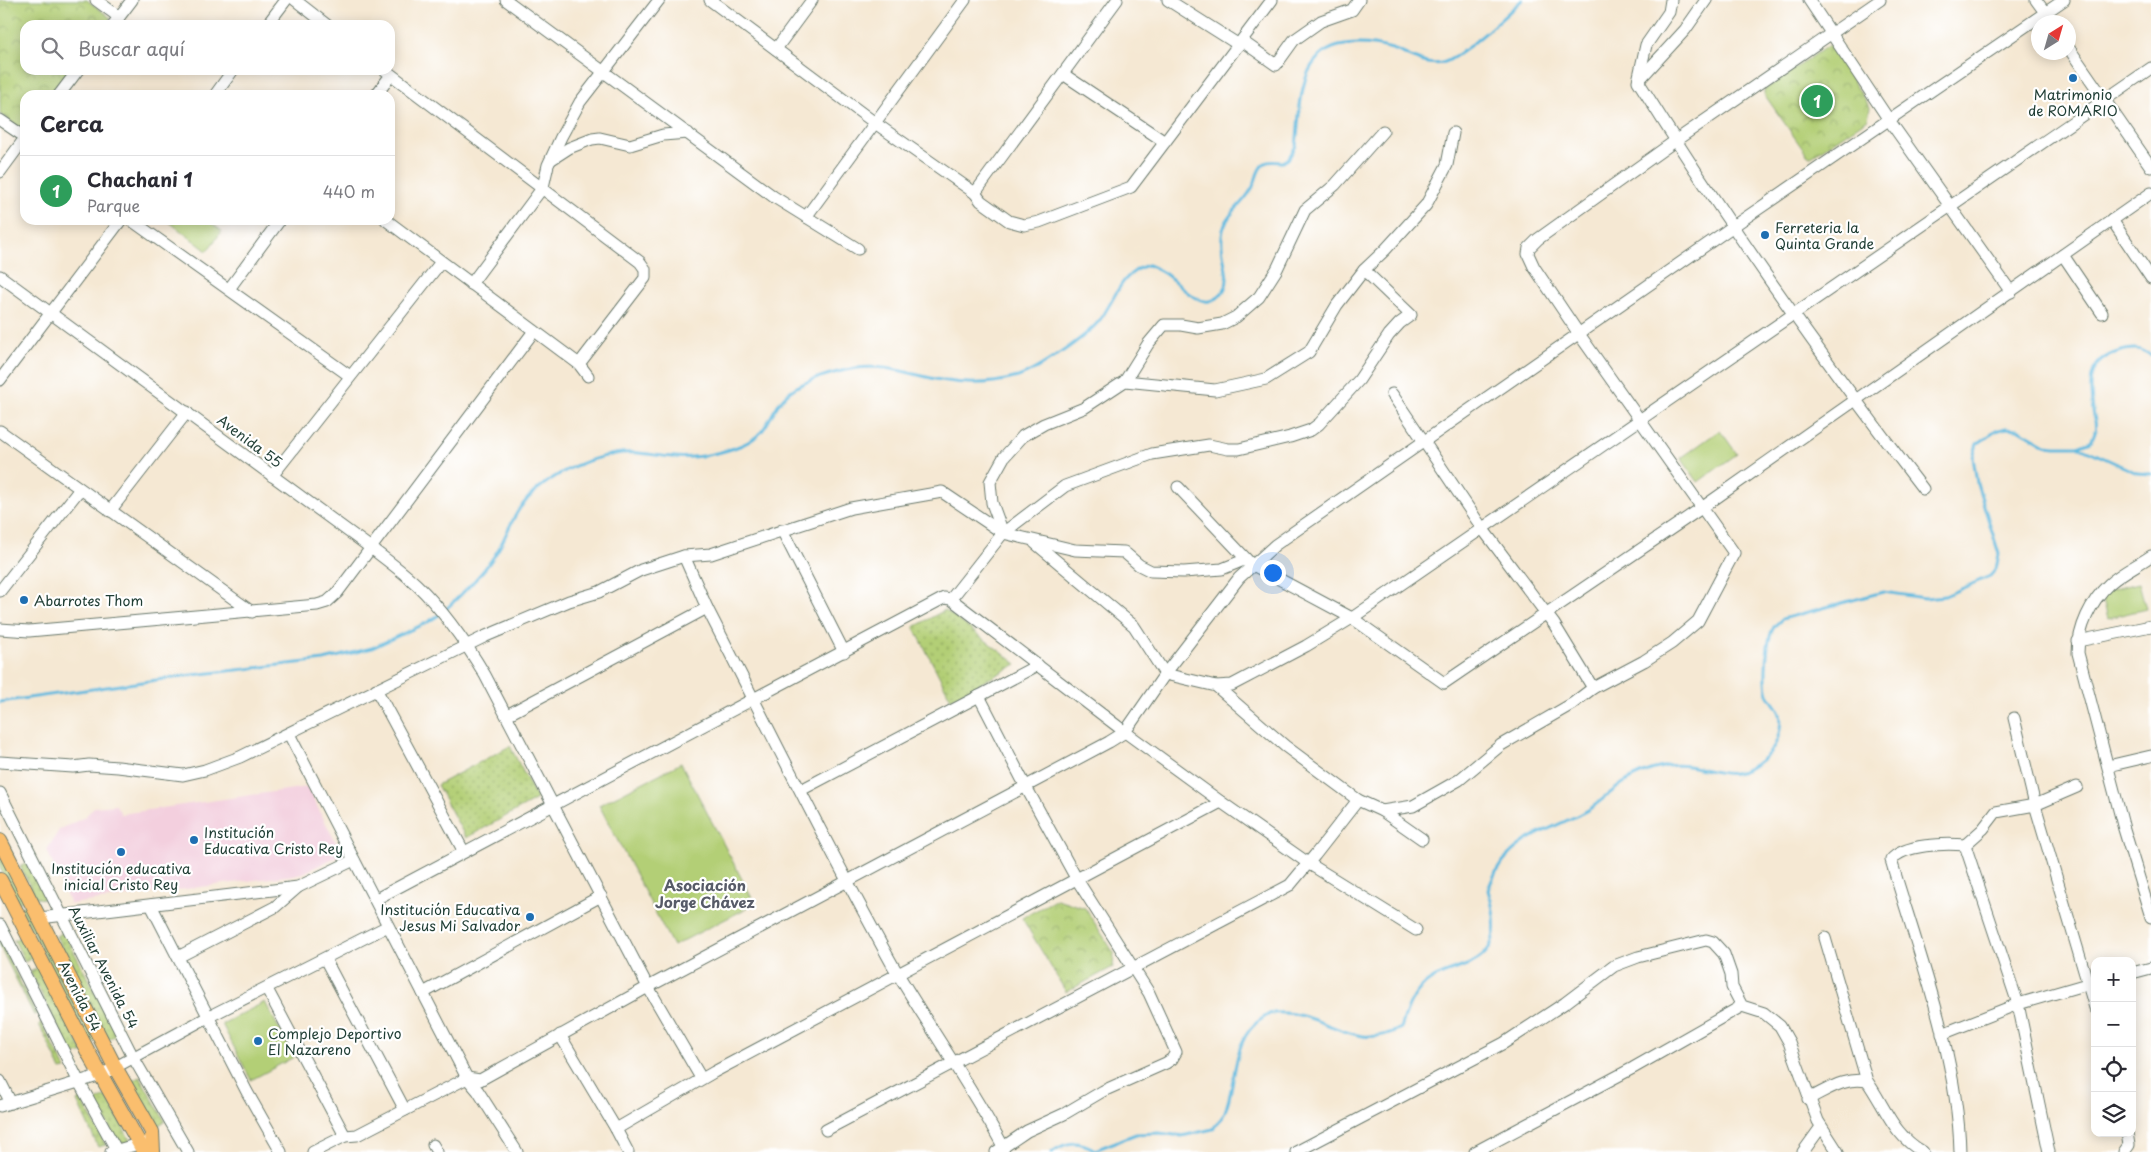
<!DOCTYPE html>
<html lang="es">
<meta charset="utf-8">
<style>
:root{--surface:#fff;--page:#f7f7f7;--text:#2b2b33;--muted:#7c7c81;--line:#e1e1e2;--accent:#1f6fb2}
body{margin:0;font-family:"Playpen Sans",sans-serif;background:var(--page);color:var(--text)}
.controls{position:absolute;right:15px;bottom:15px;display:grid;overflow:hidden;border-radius:10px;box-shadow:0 2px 12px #0003}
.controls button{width:45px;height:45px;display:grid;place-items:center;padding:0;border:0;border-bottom:1px solid var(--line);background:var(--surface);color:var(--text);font:25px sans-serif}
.compass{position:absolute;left:2031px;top:15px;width:45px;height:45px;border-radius:50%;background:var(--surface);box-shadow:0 2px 12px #0003;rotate:37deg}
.you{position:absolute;left:1272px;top:572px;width:18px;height:18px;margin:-12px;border:4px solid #fff;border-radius:50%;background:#1a73e8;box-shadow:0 0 0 8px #1a73e833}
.badge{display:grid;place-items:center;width:32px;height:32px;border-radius:50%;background:var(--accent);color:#fff;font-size:16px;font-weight:700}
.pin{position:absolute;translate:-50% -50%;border:2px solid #fff;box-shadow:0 1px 5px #0006}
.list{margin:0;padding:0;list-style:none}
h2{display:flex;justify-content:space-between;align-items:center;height:65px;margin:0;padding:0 20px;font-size:21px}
h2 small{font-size:16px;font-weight:400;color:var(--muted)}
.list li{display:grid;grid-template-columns:32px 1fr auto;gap:15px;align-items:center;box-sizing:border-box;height:70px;padding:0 20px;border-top:1px solid var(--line)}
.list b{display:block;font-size:19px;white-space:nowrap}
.list p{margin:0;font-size:16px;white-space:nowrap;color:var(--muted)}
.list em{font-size:16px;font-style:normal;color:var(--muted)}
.icon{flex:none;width:28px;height:28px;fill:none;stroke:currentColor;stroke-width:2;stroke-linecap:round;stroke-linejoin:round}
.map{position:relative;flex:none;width:2151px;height:1152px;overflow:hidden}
.search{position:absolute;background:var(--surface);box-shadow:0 2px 12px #0003;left:20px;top:20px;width:375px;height:55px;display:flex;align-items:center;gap:12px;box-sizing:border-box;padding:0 18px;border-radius:15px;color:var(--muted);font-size:19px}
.panel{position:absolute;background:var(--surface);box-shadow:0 2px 12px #0003;left:20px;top:90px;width:375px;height:135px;border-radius:15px}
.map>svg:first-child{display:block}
</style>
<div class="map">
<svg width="2151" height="1152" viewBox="0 0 2151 1152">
<defs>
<pattern id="grass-dots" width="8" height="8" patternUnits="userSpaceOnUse" patternTransform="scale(1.25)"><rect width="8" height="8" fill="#b3cf76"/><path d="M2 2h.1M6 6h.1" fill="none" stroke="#91a962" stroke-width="1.8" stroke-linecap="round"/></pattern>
<pattern id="park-crowns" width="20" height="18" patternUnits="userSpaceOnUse" patternTransform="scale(1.25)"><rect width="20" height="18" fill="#b3cf76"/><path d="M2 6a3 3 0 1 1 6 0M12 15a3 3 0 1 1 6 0" fill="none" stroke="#91a962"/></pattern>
</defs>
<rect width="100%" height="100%" fill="#fff"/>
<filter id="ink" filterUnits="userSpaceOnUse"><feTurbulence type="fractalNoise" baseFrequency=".02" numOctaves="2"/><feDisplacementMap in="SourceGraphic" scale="10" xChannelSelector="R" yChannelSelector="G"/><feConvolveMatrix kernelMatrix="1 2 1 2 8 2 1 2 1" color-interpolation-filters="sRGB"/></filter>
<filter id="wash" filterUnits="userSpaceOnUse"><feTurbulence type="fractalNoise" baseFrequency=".0096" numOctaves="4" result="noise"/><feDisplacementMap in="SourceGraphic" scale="20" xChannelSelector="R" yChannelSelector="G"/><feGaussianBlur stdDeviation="1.12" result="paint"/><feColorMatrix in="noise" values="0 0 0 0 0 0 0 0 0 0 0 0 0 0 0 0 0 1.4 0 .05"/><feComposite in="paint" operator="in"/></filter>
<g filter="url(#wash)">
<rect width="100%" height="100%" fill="#f5e8d3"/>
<!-- built -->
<path fill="#f3cfde" d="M307 787 342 854 301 874 70 904 47 850 59 830 85 817 94 807 116 805 121 814Z"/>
<!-- grass -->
<g fill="url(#grass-dots)" stroke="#698655">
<path d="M945 610 1017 664 951 699 914 627Z"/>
<path d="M510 746 537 799 466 838 437 785Z"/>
<path d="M0 853 24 901 17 902 0 868Z"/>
<path d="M29 863 47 899 36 898 20 866Z"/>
<path d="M27 905 96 1041 90 1044 20 907Z"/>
<path d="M64 932 117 1035 108 1039 56 936Z"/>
<path d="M23 936 34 957 25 962 14 940Z"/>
<path d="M0 941 36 1014 34 1015 0 947Z"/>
<path d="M40 967 83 1052 73 1056 30 972Z"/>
<path d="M41 1022 66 1069 61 1070 39 1024Z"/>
<path d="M140 1077 165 1121 156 1127 130 1082Z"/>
<path d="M106 1096 130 1140 129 1143 120 1144 117 1142 96 1101Z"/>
<path d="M81 1099 106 1145 98 1147 77 1101Z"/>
</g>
<!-- park -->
<g fill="url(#park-crowns)" stroke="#698655">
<path d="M0 0H87L111 18 105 25H25V70H71L51 95H25L24 131 0 114Z"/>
<path d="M1829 45 1870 107 1868 119 1810 157 1807 155 1764 94V90Z"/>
<path d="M1057 899 1085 908 1114 953 1113 967 1066 992 1022 918Z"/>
</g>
<!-- pitch -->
<g fill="#b3cf76" stroke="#698655">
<path d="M169 220H207L222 231 207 251 168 221Z"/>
<path d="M1720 430 1737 454 1698 482 1681 458Z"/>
<path d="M2139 583 2146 609 2108 618 2101 592Z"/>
<path d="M681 763 755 904 673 946 599 805Z"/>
<path d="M265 1002 294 1057 251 1080 222 1024Z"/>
</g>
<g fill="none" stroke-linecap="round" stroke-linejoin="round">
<!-- stream -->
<g stroke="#62badf" stroke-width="3">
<path d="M2078 446 2137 473 2151 474"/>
<path d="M444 611C463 593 485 572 498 550 506 536 511 521 520 508 541 479 580 460 615 454 635 450 654 456 674 457 695 459 723 453 742 445 772 432 766 415 786 395 799 381 838 371 857 368 887 364 913 375 941 380 966 385 993 384 1018 377 1038 370 1085 338 1099 321 1116 300 1118 274 1148 265 1155 268 1162 271 1168 276 1179 284 1191 299 1205 301 1217 303 1227 290 1227 279 1226 263 1219 247 1223 230 1227 214 1243 204 1251 190 1257 182 1256 169 1265 163 1270 160 1277 162 1283 162L1288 159 1296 146C1301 111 1296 57 1339 46 1357 42 1375 44 1392 49 1408 54 1424 67 1442 63 1460 59 1507 14 1522 0"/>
<path d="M0 702 192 675 324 660 372 648 428 622 439 615"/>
<path d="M1052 1152C1067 1141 1079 1140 1095 1150L1136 1134 1159 1133 1182 1136 1213 1129C1216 1125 1221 1119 1224 1114 1238 1082 1230 1038 1263 1018 1266 1016 1270 1013 1273 1013 1321 1008 1353 1055 1401 1028 1406 1015 1409 1001 1419 990 1432 975 1449 972 1467 965 1502 952 1497 919 1488 890 1506 838 1544 834 1588 810 1599 803 1607 795 1618 787 1630 777 1651 769 1667 766 1707 760 1726 791 1764 758 1776 749 1783 729 1780 714 1778 707 1771 701 1768 694 1764 681 1766 639 1774 627 1776 624 1780 621 1782 619L1883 592 1925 598 1945 596 1990 576 1996 569 1999 554 1977 483 1973 457 1977 444 1996 431 2006 428 2018 429 2046 445 2056 446H2078L2091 441C2092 438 2095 434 2095 431 2097 425 2094 417 2093 411 2089 384 2087 361 2118 352 2131 348 2141 347 2151 356"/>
</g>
</g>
</g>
<g filter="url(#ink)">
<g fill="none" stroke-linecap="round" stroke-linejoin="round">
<!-- minor casing -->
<g stroke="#6a796c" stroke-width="13">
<g id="minor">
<path d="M96 0 119 17"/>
<path d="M295 0 327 25"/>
<path d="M506 0 774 197 858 249"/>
<path d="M710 0 875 123 975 193 981 201 1009 221 1024 225 1039 222 1131 187 1272 0"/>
<path d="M1168 0 1239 45"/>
<path d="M1671 0 1669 12 1646 45 1638 81C1726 222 1822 358 1923 489"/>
<path d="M1809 0 1889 120 2011 292"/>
<path d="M2036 0 2052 22"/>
<path d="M113 25 132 0"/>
<path d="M267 25 286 0"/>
<path d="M1242 41 1276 65 1294 40 1321 21 1352 10 1359 0"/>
<path d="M2068 47 2151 167"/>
<path d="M776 49 812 0"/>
<path d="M385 70 640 262 645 269V278L579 364"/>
<path d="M1063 74 1165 142"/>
<path d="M1639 80 1685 30 1706 0"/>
<path d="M59 95 78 70"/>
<path d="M215 95 233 70"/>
<path d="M376 95 391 75"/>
<path d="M0 120 25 137"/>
<path d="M552 159 569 148 592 139 600 138 630 145 663 135 688 133"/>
<path d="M0 172 25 138"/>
<path d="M975 193 1117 0"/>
<path d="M806 217 965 0"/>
<path d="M131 220 350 376"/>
<path d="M386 220 579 364 588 376"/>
<path d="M2112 220 2151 278"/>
<path d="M2063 255 2102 313"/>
<path d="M0 276 371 548C387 560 403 572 417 585 444 611 466 643 485 675L648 987 701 1078"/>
<path d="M471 284 543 187 548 165 561 137 580 102 659 0"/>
<path d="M229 289 280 220"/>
<path d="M0 380 121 220"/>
<path d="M1125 381 1148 344 1164 325H1181L1198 328 1222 324 1236 317 1259 297 1277 269 1305 210 1335 185 1383 131"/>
<path d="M1392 394 1482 528 1554 624 1593 688"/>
<path d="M0 431 252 612"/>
<path d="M272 476 441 262"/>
<path d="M1178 487 1251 564 1352 618 1444 683 1703 507 2151 193"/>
<path d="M110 511 187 412"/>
<path d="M782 530 844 652"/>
<path d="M1003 533 992 503 990 482 1004 457 1023 436 1044 424 1084 408 1125 381 1215 390 1266 379 1309 352 1337 305 1364 270 1385 250 1426 205 1447 165 1453 133"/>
<path d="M1035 543 1134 626 1165 674 1216 686 1285 746 1358 800 1382 811 1422 839"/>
<path d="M684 556 707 608C768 727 827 847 892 964 928 1026 970 1084 1004 1148"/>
<path d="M2151 556C2138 565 2121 573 2109 584 2091 601 2078 628 2078 653L2124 829 2151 917"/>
<path d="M0 591 80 489"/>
<path d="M951 599 1003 533 1065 486 1152 454 1209 445 1228 449H1239L1290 437 1311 430 1319 424 1359 380 1389 335 1400 323 1411 315 1364 270"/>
<path d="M0 629 29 631 317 605 327 602 337 593 534 331"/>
<path d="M2078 641 2151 626"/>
<path d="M1216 686 1232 685 1306 646 1352 618 2151 68"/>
<path d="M376 689 464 852"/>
<path d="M979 696 1026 787 1076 878 1149 993 1176 1052 1172 1059 1166 1063 1103 1091 1064 1114 1027 1131 996 1152"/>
<path d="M507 715 707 608"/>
<path d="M2014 718 2035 805 2095 1008"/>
<path d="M289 734 467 1078 478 1091 517 1152"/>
<path d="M0 762 73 767 89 765 118 767 183 775 205 770 240 757 486 636 569 601 599 592 641 570 684 556 711 554 851 508 942 492 1003 533 1075 550 1124 552 1139 565 1151 571 1184 572 1222 569 1244 560 1251 564"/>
<path d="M2108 766 2151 756"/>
<path d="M801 790 1038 665"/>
<path d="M0 793 133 1057 188 1152"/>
<path d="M1382 811 1413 806 1459 780 1501 745 1572 704 1593 688 1644 661 1672 643 1698 621 1734 553 1579 334 1534 267 1528 254 1529 248 1538 239 1675 141 1880 0"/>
<path d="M1965 845 2018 1004 2049 1152"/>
<path d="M376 899 944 598 951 599 1125 732 1221 802 1308 863 1416 930"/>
<path d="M151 905 247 1092 281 1152"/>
<path d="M40 918 298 887 354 860"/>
<path d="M0 925 79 1082 117 1151"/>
<path d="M1825 938 1867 1081"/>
<path d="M178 957 275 907 298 887"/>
<path d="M325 959 405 1110"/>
<path d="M2132 973 2151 968"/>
<path d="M267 989 345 1136"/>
<path d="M423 993 601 896"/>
<path d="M1942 1034 2018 1004 2094 982"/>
<path d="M560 1035 616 1129 628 1152"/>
<path d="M0 1081 11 1103"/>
<path d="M1808 1099C1829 1089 1844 1077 1867 1081 1886 1108 1893 1135 1923 1152"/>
<path d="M0 1106 101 1075 208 1017 388 926"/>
<path d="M616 1129 714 1072 1221 802"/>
<path d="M826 1130 1290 885 1315 855 1358 800"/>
<path d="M433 1145 437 1152"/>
<path d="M111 1152 145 1142"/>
<path d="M313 1152 345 1136 357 1135 467 1078 480 1080 648 987 1109 742 1125 732 1165 674 1239 578 1275 545 1732 227 2064 0"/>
<path d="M1296 1152 1504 1043 1565 1003 1614 966 1638 957 1706 940 1713 942 1724 954 1731 974 1732 987 1742 1006 1764 1013 1780 1026 1789 1042 1818 1121 1838 1152"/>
<path d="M1475 1152 1633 1068 1742 1006"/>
<path d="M1803 1152 1821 1127"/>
<path d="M1960 1152C1958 1057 1918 951 1891 860 1904 844 1946 843 1965 845L1983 829 1996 812 2035 805 2077 787"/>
<path d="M2124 1152 2129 1145 2127 1133"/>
</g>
</g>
<!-- major casing -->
<g stroke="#6a796c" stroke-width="16">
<g id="major">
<path d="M0 841 115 1067 152 1132 153 1152"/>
<path d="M0 880 88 1052 144 1152"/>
</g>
</g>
<!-- minor -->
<use href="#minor" stroke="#fff" stroke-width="11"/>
<!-- major -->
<use href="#major" stroke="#fabe6e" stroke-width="14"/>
</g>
</g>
<!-- markers -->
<g fill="#1f6fb2" stroke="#fff" stroke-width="2">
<circle cx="2073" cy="78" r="5"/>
<circle cx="1765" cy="235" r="5"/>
<circle cx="24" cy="600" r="5"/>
<circle cx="194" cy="840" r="5"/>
<circle cx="121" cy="852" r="5"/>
<circle cx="530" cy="917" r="5"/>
<circle cx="258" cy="1041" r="5"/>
</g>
<g text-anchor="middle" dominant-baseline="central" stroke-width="4.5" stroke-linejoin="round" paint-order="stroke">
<!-- poi labels -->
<g font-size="14" fill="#1f3d34" stroke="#fff" text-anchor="start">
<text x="2073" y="94" text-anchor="middle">Matrimonio<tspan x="2073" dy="16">de ROMARIO</tspan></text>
<text x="1775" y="227">Ferreteria la<tspan x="1775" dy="16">Quinta Grande</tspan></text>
<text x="34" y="600">Abarrotes Thom</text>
<text x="204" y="832">Institución<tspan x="204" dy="16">Educativa Cristo Rey</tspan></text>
<text x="121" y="868" text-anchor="middle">Institución educativa<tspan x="121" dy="16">inicial Cristo Rey</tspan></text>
<text x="520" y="909" text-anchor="end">Institución Educativa<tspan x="520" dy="16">Jesus Mi Salvador</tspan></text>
<text x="268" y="1033">Complejo Deportivo<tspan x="268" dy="16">El Nazareno</tspan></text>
</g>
<!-- street labels -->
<g font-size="14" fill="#1f3d34" stroke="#fff">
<text transform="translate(250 441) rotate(37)">Avenida 55</text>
<text transform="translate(104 967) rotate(63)">Auxiliar Avenida 54</text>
<text transform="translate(80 996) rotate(63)">Avenida 54</text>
</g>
<!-- neighbourhood labels -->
<g font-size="15" font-weight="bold" fill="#575b68" stroke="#fff">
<text x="705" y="884">Asociación<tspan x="705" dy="17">Jorge Chávez</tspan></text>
</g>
</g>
</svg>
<div class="controls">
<button>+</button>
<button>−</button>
<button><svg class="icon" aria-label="locate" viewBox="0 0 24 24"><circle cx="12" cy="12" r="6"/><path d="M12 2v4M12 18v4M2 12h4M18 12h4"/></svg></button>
<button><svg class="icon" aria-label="layers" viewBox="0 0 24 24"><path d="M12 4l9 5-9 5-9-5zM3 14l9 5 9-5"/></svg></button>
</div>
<svg class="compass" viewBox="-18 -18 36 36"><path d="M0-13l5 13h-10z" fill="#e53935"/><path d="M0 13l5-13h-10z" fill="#7c7c81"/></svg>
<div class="you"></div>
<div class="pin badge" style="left:1817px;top:101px;background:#2e9e5b">1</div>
<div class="search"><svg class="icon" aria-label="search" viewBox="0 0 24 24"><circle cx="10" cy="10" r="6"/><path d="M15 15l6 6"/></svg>Buscar aquí</div>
<section class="panel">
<h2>Cerca<small></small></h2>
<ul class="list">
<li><span class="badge" style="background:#2e9e5b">1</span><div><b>Chachani 1</b><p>Parque</p></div><em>440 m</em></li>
</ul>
</section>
</div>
